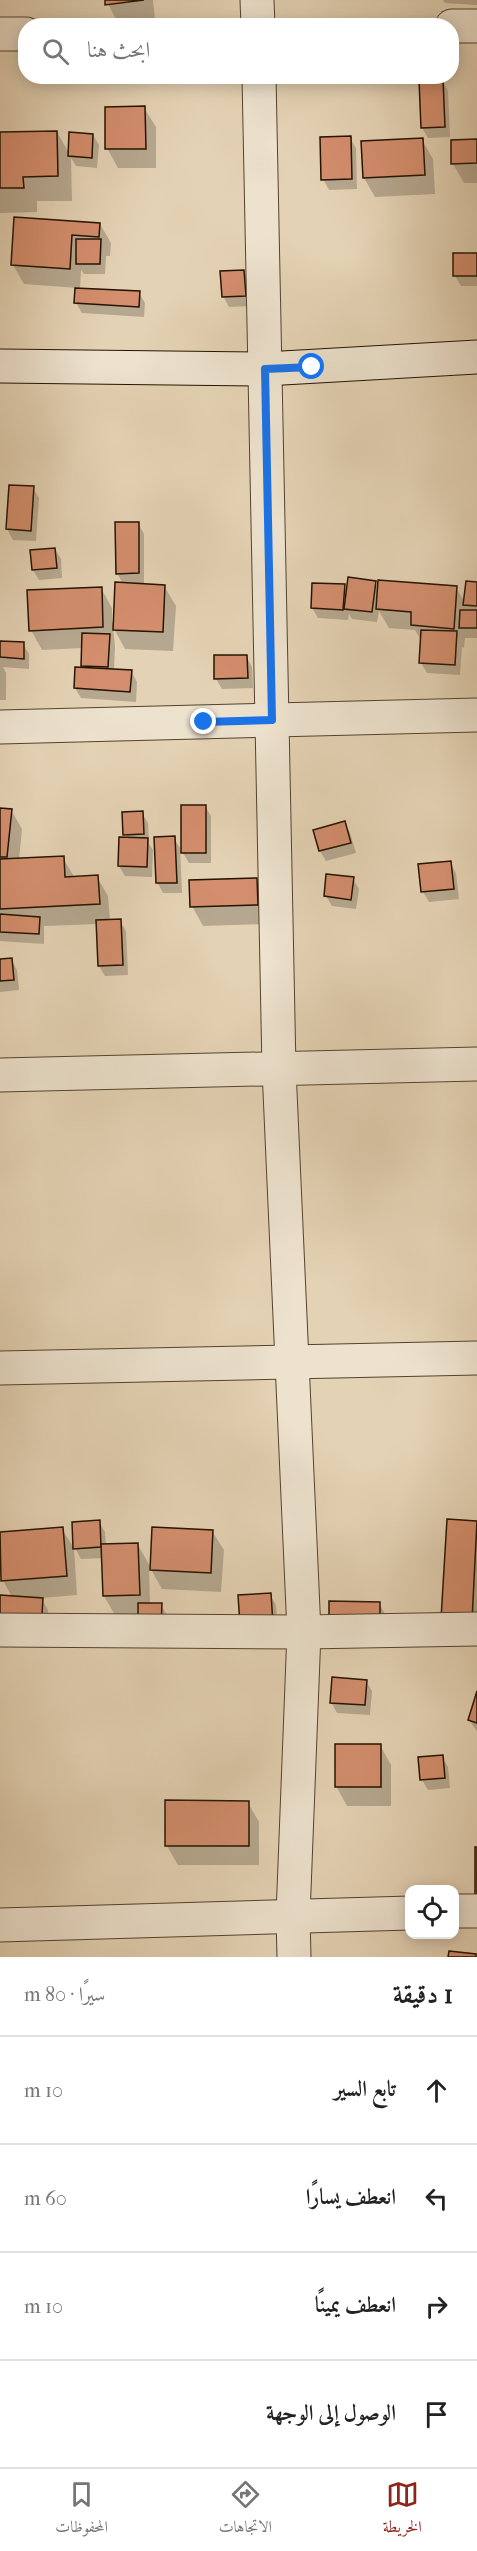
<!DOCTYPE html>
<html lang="ar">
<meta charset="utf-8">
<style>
:root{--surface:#fff;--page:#f6f6f6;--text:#222;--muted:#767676;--line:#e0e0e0;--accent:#8f2418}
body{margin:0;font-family:"IM FELL French Canon",Amiri,serif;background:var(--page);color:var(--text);direction:rtl}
.controls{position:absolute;right:18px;bottom:18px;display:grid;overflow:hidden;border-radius:12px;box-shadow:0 3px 15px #0003}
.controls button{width:54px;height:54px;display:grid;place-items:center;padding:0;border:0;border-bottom:2px solid var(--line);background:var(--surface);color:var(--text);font:30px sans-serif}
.stop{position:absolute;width:18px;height:18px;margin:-14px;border:4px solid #1a73e8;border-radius:50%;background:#fff}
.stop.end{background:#1a73e8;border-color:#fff;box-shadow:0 2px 6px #0008}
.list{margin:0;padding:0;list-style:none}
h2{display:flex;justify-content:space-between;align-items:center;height:78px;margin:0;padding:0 24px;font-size:26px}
h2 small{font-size:20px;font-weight:400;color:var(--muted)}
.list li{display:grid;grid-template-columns:39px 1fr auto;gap:18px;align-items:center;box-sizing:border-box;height:108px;padding:0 24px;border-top:2px solid var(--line)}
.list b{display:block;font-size:22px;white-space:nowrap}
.list em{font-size:20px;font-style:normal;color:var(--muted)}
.icon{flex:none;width:33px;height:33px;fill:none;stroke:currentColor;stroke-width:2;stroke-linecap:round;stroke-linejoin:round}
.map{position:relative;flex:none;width:477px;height:1957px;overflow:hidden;direction:ltr}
.search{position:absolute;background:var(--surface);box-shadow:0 3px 15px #0003;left:18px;right:18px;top:18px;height:66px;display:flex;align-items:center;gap:15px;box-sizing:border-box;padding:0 21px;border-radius:24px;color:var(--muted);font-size:22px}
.sheet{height:510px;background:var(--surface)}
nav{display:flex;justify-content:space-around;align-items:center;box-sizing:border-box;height:84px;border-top:2px solid var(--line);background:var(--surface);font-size:16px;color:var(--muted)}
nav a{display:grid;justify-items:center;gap:3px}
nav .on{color:var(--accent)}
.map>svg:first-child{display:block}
</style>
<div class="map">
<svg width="477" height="1957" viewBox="0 0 477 1957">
<rect width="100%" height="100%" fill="#e4d2b4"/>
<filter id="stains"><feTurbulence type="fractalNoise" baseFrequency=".00333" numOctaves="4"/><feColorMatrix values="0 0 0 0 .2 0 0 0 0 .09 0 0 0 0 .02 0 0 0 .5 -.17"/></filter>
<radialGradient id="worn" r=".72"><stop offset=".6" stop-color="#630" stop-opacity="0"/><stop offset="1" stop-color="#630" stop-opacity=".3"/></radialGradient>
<!-- shadow -->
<g fill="#0003">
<path d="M106 0H153L155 19 118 23Z"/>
<path d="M443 0H477V5L445 3Z"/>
<path d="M442 80 448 91 450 137 428 138 422 128Z"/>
<path d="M144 108 156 127V168H118L107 148Z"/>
<path d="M57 132 70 155 93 135 99 145 97 168 76 166 71 158 72 201H37V212L0 213V133Z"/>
<path d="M350 138 356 148 357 189 329 190 323 179Z"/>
<path d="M422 140 433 159 435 194 375 197 364 178 363 143Z"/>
<path d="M477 141V183H464L453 164 452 142Z"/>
<path d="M16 219 100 224 111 243 110 256H106L105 274H84L81 270 80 289 139 293 145 303 144 317 82 313 76 303 77 288 24 284 13 265Z"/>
<path d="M477 254V286H461L455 276Z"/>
<path d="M244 272 250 282 251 306 229 307 223 296Z"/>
<path d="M33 488 39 498 36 541 13 540 7 529Z"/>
<path d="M138 523 144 534V585L164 586 176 606 173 651 125 649 113 627 115 646 114 670 131 671 137 682 136 702 81 698 75 688 85 669 83 648 42 650 31 630 101 588 112 608V622H115L123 584 117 573Z"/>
<path d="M55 549 61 559 62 578 39 580 33 570Z"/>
<path d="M375 582 379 589 456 588 465 602 477 584V638H465L464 648 462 647 460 675 427 673 421 663 422 642 415 630 389 628 379 611 377 622 352 619 349 614 348 620 318 618 312 608 344 586 348 593Z"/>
<path d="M0 643 23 644 29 654V669L3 667 6 673V700H0Z"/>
<path d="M246 656 252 667 253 688 222 689 216 679Z"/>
<path d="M205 806 211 816V863H189L183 853Z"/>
<path d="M0 809 11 810 22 829 19 860 63 858 74 877H97L108 896 110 921H120L126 931 128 975 105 976 99 966 98 924 44 926V944L0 941Z"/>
<path d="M142 813 148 823 149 844 153 850 152 877 125 876 119 866 128 839 125 834Z"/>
<path d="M345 823 350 833 356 853 326 861 320 851 315 831Z"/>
<path d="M174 838 180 848 182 893H163L157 882Z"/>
<path d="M450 863 456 873 459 899 429 902 423 892Z"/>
<path d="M353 879 359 889 356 909 332 906 326 896Z"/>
<path d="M256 880 267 899 268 924 203 926 192 906Z"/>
<path d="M11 959 17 970 19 990 0 992V960Z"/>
<path d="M99 1522 105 1532 106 1546 138 1545 151 1568 212 1531 224 1550 221 1592 162 1589 149 1566 150 1605H161L167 1615H115L104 1596 103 1558 81 1559 75 1548Z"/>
<path d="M477 1522V1639L454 1638Z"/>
<path d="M62 1529 74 1548 77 1595 41 1598 48 1610 46 1641 0 1609 12 1597 0 1575V1533Z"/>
<path d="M270 1595 276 1605 278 1634 248 1635Z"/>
<path d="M379 1603 385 1614V1632L330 1621Z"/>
<path d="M366 1681 372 1691 370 1715 337 1713 331 1702Z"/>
<path d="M477 1696V1731L469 1720Z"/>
<path d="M380 1745 391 1765V1806H347L336 1786Z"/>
<path d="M442 1757 448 1767 450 1788 428 1790 422 1780 420 1759Z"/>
<path d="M248 1803 259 1822V1865H178L167 1846Z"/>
</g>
<!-- building -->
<g fill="#d38e6d" stroke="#241300" stroke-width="1.5">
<path d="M105 0H144L105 5Z"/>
<path d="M443 79 445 127 421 128 419 80Z"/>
<path d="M145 106 146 149H105V107Z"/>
<path d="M57 131 58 176 23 177 24 188H0V132Z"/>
<path d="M69 132 93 134 92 158 68 156Z"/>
<path d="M351 136 352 179 321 180 320 137Z"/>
<path d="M423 138 425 175 363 178 361 141Z"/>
<path d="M477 139V163L451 164V140Z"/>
<path d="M14 217 100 223 99 237 72 235 70 269 11 265Z"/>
<path d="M76 239H101L100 264H76Z"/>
<rect x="453" y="253" width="24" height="23"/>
<path d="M244 270 246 296 222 297 220 271Z"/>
<path d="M75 288 140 291 139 307 74 303Z"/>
<path d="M9 485 34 486 31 531 6 529Z"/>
<path d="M115 522H139V573L116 574Z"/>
<path d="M55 548 57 568 32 570 30 550Z"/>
<path d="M348 577 376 581 372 612 344 609Z"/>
<path d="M378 580 457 586 454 629 411 625V612L376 609Z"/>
<path d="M466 581 477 582V606L463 605Z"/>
<path d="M115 582 165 585 163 632 113 630Z"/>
<path d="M312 583 345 584 343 610 311 608Z"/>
<path d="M102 587 103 627 29 631 27 590Z"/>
<path d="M460 610H477V628H459Z"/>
<path d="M421 630 457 631 455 665 419 663Z"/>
<path d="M82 633 110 634 108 667 81 666Z"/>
<path d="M0 641 24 642V659L0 657Z"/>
<path d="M214 655H247L248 678 214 679Z"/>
<path d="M75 667 132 670 130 692 74 688Z"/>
<rect x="181" y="805" width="25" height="48"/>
<path d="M0 808 12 809 7 857H0Z"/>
<path d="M143 811 144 834 123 835 122 812Z"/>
<path d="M345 821 351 843 319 851 313 830Z"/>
<path d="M175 836 177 883H156L154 837Z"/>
<path d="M119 837 148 838 147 867 118 866Z"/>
<path d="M64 856 65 877 98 875 100 904 0 909V859Z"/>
<path d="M451 861 454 889 421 892 418 864Z"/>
<path d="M326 874 354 877 351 900 324 896Z"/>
<path d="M257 878 258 905 190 907 189 880Z"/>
<path d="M0 914 40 917 39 934 0 932Z"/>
<path d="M121 919 123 965 98 966 96 920Z"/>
<path d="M12 958 14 980 0 981V959Z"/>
<path d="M447 1519 477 1521 472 1621 441 1619Z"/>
<path d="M100 1520 101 1547 73 1549 72 1522Z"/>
<path d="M63 1527 67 1576 1 1581 0 1532Z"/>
<path d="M152 1527 213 1530 211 1573 150 1570Z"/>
<path d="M138 1543 140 1595 103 1596 101 1544Z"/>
<path d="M271 1593 273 1624 240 1625 238 1595Z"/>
<path d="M0 1595 43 1598 41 1631 0 1629Z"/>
<path d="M329 1601 380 1602V1622H329Z"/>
<path d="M138 1603H162L161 1627 138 1626Z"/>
<path d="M332 1677 367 1680 365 1705 330 1703Z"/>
<path d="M477 1691V1723L468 1720Z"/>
<rect x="335" y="1744" width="46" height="43"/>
<path d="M443 1755 445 1778 420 1780 418 1757Z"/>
<path d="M165 1800 249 1801V1846H165Z"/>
<rect x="475" y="1847" width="2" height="48"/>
<path d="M449 1951 476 1954V1957H448Z"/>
</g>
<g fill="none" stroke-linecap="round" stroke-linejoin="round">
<!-- street casing -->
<g stroke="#54432d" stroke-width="35">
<g id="street">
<path d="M257 0 258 26"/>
<path d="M452 26H477"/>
<path d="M0 34H26"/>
<path d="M259 76 279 1069 304 1632 293 1916 294 1957"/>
<path d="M0 727 477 715"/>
<path d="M0 1075 477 1064"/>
<path d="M0 1368 477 1358"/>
<path d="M0 1630 304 1632 477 1629"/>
<path d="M454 1911H477"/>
<path d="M0 1925 410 1913"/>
</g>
</g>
<!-- secondary casing -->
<g stroke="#241300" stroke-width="35">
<path id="secondary" d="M0 366 265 369 477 357"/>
</g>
<!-- street -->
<use href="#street" stroke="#ede2ce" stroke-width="33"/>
<!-- secondary -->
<use href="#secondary" stroke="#ede2ce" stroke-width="33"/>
</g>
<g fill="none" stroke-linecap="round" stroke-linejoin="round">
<!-- route -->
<path stroke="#1a73e8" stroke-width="8" d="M204 722 272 720 265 369 312 367"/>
</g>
<rect width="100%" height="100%" filter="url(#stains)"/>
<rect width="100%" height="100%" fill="url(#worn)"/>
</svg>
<div class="controls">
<button><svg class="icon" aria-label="locate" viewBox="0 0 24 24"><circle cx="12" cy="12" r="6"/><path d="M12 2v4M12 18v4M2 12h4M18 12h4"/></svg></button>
</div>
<div class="stop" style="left:312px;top:367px"></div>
<div class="stop end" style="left:204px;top:722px"></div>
<div class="search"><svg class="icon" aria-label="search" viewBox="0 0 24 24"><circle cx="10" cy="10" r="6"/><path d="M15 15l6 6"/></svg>ابحث هنا</div>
</div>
<section class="sheet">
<h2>1 دقيقة<small>سيرًا · 80 m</small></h2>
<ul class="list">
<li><svg class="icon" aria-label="ahead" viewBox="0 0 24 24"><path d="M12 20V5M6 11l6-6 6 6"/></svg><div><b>تابع السير</b></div><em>10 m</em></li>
<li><svg class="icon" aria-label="left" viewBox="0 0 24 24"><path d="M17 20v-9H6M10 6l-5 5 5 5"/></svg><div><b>انعطف يسارًا</b></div><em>60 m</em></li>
<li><svg class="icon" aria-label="right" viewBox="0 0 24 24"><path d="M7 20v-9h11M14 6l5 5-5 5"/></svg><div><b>انعطف يمينًا</b></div><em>10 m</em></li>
<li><svg class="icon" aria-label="arrive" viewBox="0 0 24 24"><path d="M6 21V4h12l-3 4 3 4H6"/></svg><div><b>الوصول إلى الوجهة</b></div></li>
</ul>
</section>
<nav>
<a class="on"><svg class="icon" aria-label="map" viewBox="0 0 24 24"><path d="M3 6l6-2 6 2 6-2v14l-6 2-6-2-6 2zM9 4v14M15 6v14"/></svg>الخريطة</a>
<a><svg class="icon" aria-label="directions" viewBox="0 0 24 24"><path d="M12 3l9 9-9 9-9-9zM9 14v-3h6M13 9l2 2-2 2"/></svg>الاتجاهات</a>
<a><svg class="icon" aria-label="saved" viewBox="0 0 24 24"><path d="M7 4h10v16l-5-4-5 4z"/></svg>المحفوظات</a>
</nav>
